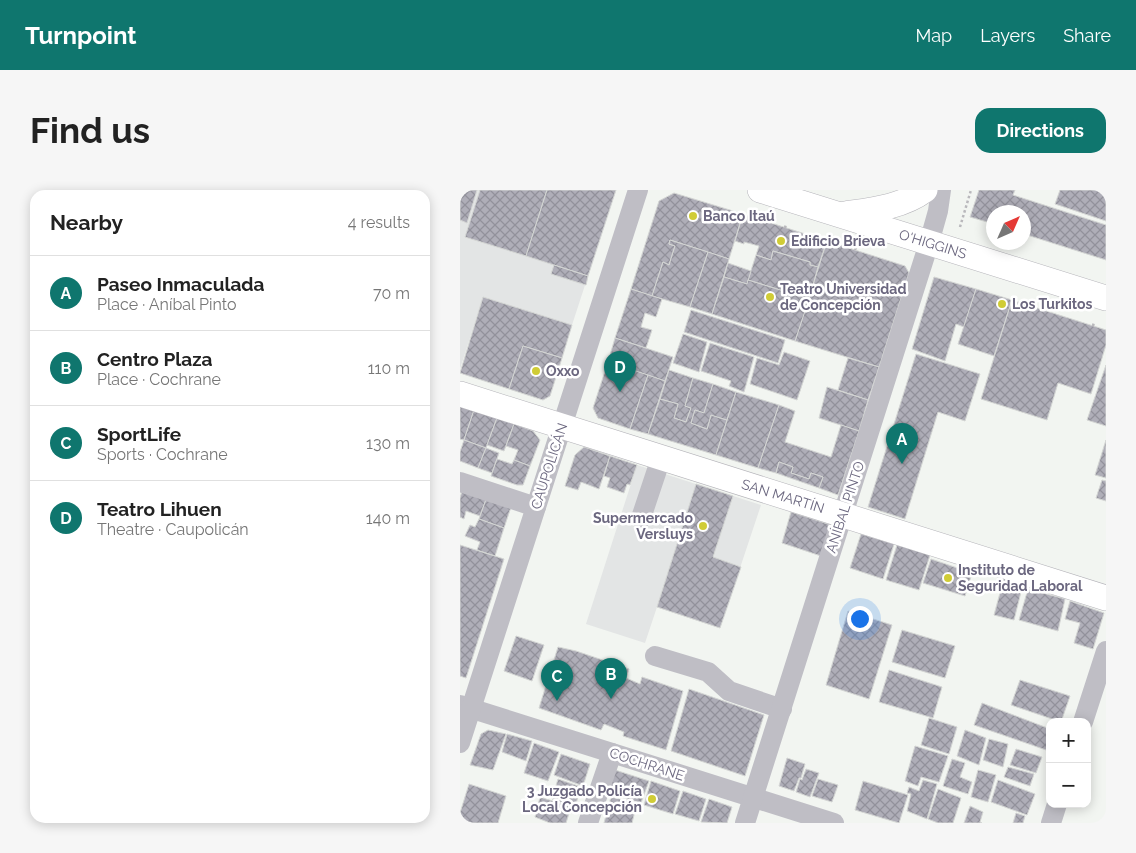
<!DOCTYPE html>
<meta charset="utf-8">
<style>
:root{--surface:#fff;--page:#f6f6f6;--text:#222;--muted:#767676;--line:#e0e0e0;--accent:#0f766e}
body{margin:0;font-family:Raleway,sans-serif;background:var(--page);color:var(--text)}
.controls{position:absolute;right:15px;bottom:15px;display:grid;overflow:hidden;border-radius:10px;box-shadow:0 2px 12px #0003}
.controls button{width:45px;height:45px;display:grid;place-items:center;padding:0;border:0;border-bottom:1px solid var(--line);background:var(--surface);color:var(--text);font:25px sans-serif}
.compass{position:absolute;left:526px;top:15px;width:45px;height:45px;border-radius:50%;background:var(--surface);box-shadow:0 2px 12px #0003;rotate:45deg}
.you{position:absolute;left:399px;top:428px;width:18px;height:18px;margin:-12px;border:4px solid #fff;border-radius:50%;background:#1a73e8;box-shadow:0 0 0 8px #1a73e833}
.badge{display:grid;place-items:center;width:32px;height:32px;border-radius:50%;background:var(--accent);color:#fff;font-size:16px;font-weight:700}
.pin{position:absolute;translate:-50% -41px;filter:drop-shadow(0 1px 2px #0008)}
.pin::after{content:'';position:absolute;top:26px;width:18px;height:15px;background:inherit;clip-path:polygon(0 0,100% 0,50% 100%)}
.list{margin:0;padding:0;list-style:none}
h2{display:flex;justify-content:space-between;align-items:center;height:65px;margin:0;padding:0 20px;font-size:21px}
h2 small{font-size:16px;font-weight:400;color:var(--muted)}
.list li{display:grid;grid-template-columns:32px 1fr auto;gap:15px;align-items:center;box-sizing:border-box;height:75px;padding:0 20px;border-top:1px solid var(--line)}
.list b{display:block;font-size:19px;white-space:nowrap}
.list p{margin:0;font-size:16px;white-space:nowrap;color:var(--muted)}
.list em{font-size:16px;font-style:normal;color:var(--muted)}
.map{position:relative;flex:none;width:646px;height:633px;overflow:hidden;border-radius:15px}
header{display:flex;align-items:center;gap:30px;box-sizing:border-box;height:70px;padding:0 25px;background:var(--accent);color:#fff}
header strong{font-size:24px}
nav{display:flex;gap:28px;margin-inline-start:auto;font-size:18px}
.intro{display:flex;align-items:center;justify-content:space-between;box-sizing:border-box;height:120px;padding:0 30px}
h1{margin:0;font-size:35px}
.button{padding:12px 22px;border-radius:15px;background:var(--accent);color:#fff;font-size:18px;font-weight:700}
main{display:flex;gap:30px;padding:0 30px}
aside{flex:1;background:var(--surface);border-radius:15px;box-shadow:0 2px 12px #0003}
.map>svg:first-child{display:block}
</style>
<header>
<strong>Turnpoint</strong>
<nav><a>Map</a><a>Layers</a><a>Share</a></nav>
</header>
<div class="intro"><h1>Find us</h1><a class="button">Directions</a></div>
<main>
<aside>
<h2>Nearby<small>4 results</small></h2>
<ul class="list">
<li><span class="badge">A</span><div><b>Paseo Inmaculada</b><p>Place · Aníbal Pinto</p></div><em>70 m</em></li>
<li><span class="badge">B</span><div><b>Centro Plaza</b><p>Place · Cochrane</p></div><em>110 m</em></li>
<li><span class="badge">C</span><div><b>SportLife</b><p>Sports · Cochrane</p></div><em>130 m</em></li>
<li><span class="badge">D</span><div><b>Teatro Lihuen</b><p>Theatre · Caupolicán</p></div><em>140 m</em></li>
</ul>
</aside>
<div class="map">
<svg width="646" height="633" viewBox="0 0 646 633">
<defs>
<pattern id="building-cross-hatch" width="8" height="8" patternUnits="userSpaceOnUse" patternTransform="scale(1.25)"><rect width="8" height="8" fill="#afaeb8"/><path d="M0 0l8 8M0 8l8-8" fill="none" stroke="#92919b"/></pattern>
</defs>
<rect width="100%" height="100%" fill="#f2f5f1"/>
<!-- built -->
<g fill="#e3e5e5">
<path d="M0 0H156L112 135 23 107 0 179Z"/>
<path d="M177 275 301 315 260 438 197 417 185 453 126 434Z"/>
</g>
<!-- building -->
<g fill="url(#building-cross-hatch)" stroke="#d4d6d4">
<path d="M0 0H17L7 33 0 30Z"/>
<path d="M20 0H87L66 66 5 47Z"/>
<path d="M87 0H156L128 86 66 66Z"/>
<path d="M519 0H555L553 5 646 35V70L564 44V22H534V34L510 27Z"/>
<path d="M600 0H646V31L595 14Z"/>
<path d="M214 3 283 24 269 69 210 50 209 54 215 56 209 75 203 72 192 106 171 99 199 11Z"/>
<path d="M283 24 367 51 358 77 350 75V72L313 61 311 70 296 65 299 56 284 52V54L275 51Z"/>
<path d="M210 50 248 62 230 117 192 106 203 72 209 75 215 56 209 54Z"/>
<path d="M367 51 445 76 449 83 419 177 335 151Z"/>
<path d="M313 61 350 72V75L358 77 349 109 288 90 296 65 311 70Z"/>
<path d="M248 62 269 69 252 124 230 117Z"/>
<path d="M268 73 291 81 287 94 264 87Z"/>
<path d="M94 75 128 86 126 95 91 84Z"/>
<path d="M264 87 287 94 288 90 349 109 335 151 252 124Z"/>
<path d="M474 87 516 99 504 137 496 134 485 171 452 159Z"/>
<path d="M171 99 202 109 196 127 185 123 181 137 192 140 186 158 155 148Z"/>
<path d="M516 99 552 110 534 166 498 154Z"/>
<path d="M23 107 112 135 102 168 63 156 49 199 0 183Z"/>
<path d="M552 110 646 140V155L631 204 598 193 587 230 521 209Z"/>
<path d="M231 120 325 150 318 173 224 142Z"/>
<path d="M223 144 247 152 239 182 213 173Z"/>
<path d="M155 148 213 167 205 191 148 172Z"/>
<path d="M250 153 294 167 284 202 269 196 271 191 241 181Z"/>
<path d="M63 156 102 168 90 206 83 210 49 199Z"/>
<path d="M324 162 350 171 337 210 290 194 297 168 319 175Z"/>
<path d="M456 164 520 184 505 231 478 222 445 329 408 317Z"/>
<path d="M388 168 419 177 408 210 378 200Z"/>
<path d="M148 172 188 185 170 239 138 228 133 218Z"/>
<path d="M646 175V236L627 230Z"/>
<path d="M209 180 233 188 225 216 231 218 226 232 214 228 218 214 200 209Z"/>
<path d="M188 185 205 191 188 244 170 239Z"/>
<path d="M233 188 253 194 244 223 235 220 231 233 247 239 251 225 267 230 256 265 188 244 200 209 218 214 214 228 226 232 231 218 225 216Z"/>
<path d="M253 194 276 202 267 230 251 225 247 239 231 233 235 220 244 223Z"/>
<path d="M367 197 408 210 399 241 359 228Z"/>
<path d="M276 202 319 215 298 278 256 265Z"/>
<path d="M319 215 335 221 325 252 371 267 381 235 399 241 378 305 359 298 363 287 351 283 349 289 331 283 333 277 319 272 316 283 298 278Z"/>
<path d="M0 216 14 220 4 250 0 249Z"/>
<path d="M14 220 37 228 26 258 4 250Z"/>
<path d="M37 228 54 234 44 261 27 255Z"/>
<path d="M54 234 73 241 80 250 70 276 54 270 58 260 46 256Z"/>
<path d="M4 250 26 258 18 278 0 271V262Z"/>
<path d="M646 250V288L635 285Z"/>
<path d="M124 257 150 266 139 299 121 292 118 300 105 296 115 265Z"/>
<path d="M26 258 39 263 32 283 18 278Z"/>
<path d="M150 266 177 275 170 295 167 294 164 303 147 297 150 288 144 286Z"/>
<path d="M37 269 52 274 54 270 70 276 63 295H57L31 286Z"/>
<path d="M319 272 333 277 331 283 349 289 351 283 363 287 359 298 316 283Z"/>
<path d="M642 290 646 291V311L636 308Z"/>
<path d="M236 294 273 306 253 367 281 377 260 438 197 417Z"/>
<path d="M2 301 28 304 20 326 6 321 4 329 0 327V308Z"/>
<path d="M28 304 55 312 50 320 44 338 19 329Z"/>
<path d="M331 322 371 335 361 366 322 353Z"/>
<path d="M19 329 44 338 35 366 17 360 20 352 5 346 10 335 15 337Z"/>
<path d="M401 344 434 354 423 389 390 378Z"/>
<path d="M0 355 44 369 6 488 0 486Z"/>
<path d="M437 355 470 365 459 400 426 390Z"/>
<path d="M471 369 512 383 505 406 463 393Z"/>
<path d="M544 388 563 394 554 430 534 425Z"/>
<path d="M568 399 605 409 598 441 559 430Z"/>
<path d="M610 411 644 423 633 459 614 453 620 433 605 429Z"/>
<path d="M388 421 432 435 409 509 366 495Z"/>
<path d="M442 440 495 456 485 488 432 472Z"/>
<path d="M56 446 84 455 72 491 44 481Z"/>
<path d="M98 457 116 461 169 479 166 488 180 494 182 487 223 501 206 560 163 546 164 542 144 534 141 540 79 518Z"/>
<path d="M429 480 482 497 473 528 419 512Z"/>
<path d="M560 490 610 506 601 532 551 515Z"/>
<path d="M229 499 304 525 285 586 211 561Z"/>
<path d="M522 513 590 539 589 561 514 535Z"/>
<path d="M469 528 497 537 489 564 461 555Z"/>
<path d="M28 540 46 544 33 580 10 575 21 544Z"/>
<path d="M505 540 526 548 519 575 497 566Z"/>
<path d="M47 544 72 551 66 571 42 562Z"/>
<path d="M529 549 548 554 543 577 523 570Z"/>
<path d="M74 553 99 562 88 591 64 583Z"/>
<path d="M455 556 488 566 479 592 461 587 458 596 445 591Z"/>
<path d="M556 559 582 567 576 583 550 575Z"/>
<path d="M101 564 130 574 123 596 94 585Z"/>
<path d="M327 568 345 574 341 588H339L334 601 319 596Z"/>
<path d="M492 569 505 573 500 587 512 592 508 604 483 596Z"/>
<path d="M548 577 574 584 570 596 544 587Z"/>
<path d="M152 579 189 591 181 613 145 603Z"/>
<path d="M346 579 359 583 350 607 336 602 340 589 342 590Z"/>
<path d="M518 580 536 585 528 612 511 607Z"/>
<path d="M98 589 121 597 115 617 92 609Z"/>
<path d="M358 589 378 595 372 612 352 606Z"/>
<path d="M463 590 477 594 467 629 447 621 451 604 447 603 449 597 459 601Z"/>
<path d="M538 590 575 604 567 625 531 612Z"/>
<path d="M191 591 220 601 213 624 184 615Z"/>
<path d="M403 591 448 605 439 633 395 620Z"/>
<path d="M9 594 46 606 38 633H0V623Z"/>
<path d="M478 599 501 608 493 633H478L468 629Z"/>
<path d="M223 601 246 609 239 631 215 624Z"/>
<path d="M80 607 111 617 106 633H90L75 627Z"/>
<path d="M151 607 177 613 172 633H144Z"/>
<path d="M249 609 272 617 267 633 241 632Z"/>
<path d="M510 616 523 622 520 632 522 633H504Z"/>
<path d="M556 623 565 626 563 633H553Z"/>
</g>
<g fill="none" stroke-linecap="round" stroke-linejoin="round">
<!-- major casing -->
<g stroke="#b5b4ba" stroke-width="26">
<g id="major">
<path d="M300 0 646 108"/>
<path d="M385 24C412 20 442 17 465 0"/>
<path d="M0 204 646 408"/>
</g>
</g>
<!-- path -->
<g stroke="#b9b8bc" stroke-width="2.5" stroke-dasharray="2.5 2.5" stroke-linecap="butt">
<path d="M500 37 511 0"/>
<path d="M325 38 326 34"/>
<path d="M395 60 396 57"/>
<path d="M633 136 634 132"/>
</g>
<!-- minor -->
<g stroke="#bfbec5" stroke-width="20">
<path d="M0 292 76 317"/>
<path d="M181 328 201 268"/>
<path d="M195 466 248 482 269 501 322 519"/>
<path d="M0 515 374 633"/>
<path d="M623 532 646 461"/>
<path d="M0 553 178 0"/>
<path d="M128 633 152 563"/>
<path d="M285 633 469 53 478 21 481 0"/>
<path d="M591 633 597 614"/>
</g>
<!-- major -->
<use href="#major" stroke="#fff" stroke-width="25"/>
</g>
<!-- markers -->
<g fill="#d0cc36" stroke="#fff" stroke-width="2">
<circle cx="233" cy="26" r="5"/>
<circle cx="321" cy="51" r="5"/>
<circle cx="310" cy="107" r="5"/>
<circle cx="542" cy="114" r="5"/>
<circle cx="76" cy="181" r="5"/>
<circle cx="243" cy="336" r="5"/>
<circle cx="488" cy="388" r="5"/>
<circle cx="192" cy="609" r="5"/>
</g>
<g text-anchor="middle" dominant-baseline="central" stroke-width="5" stroke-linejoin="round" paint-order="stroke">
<!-- poi labels -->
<g font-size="14" font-weight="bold" fill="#6b677f" stroke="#fff" text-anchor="start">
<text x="243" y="26">Banco Itaú</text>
<text x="331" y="51">Edificio Brieva</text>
<text x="320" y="99">Teatro Universidad<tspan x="320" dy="16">de Concepción</tspan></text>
<text x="552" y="114">Los Turkitos</text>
<text x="86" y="181">Oxxo</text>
<text x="233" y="328" text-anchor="end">Supermercado<tspan x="233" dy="16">Versluys</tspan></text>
<text x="498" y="380">Instituto de<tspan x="498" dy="16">Seguridad Laboral</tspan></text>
<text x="182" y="601" text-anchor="end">3 Juzgado Policía<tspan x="182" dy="16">Local Concepción</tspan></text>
</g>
<!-- street labels -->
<g font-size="14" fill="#6b677f" stroke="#fff">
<text transform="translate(473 54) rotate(17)">O'HIGGINS</text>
<text transform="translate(89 276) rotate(-72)">CAUPOLICÁN</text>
<text transform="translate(323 306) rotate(17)">SAN MARTÍN</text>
<text transform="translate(385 317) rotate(-72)">ANÍBAL PINTO</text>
<text transform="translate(187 574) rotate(18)">COCHRANE</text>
</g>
</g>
</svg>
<div class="controls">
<button>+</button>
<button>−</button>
</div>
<svg class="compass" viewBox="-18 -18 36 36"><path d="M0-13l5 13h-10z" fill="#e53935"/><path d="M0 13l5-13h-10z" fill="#767676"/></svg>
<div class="you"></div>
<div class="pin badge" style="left:442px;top:274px">A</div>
<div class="pin badge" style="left:151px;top:509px">B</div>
<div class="pin badge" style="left:97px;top:511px">C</div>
<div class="pin badge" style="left:160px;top:202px">D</div>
</div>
</main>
